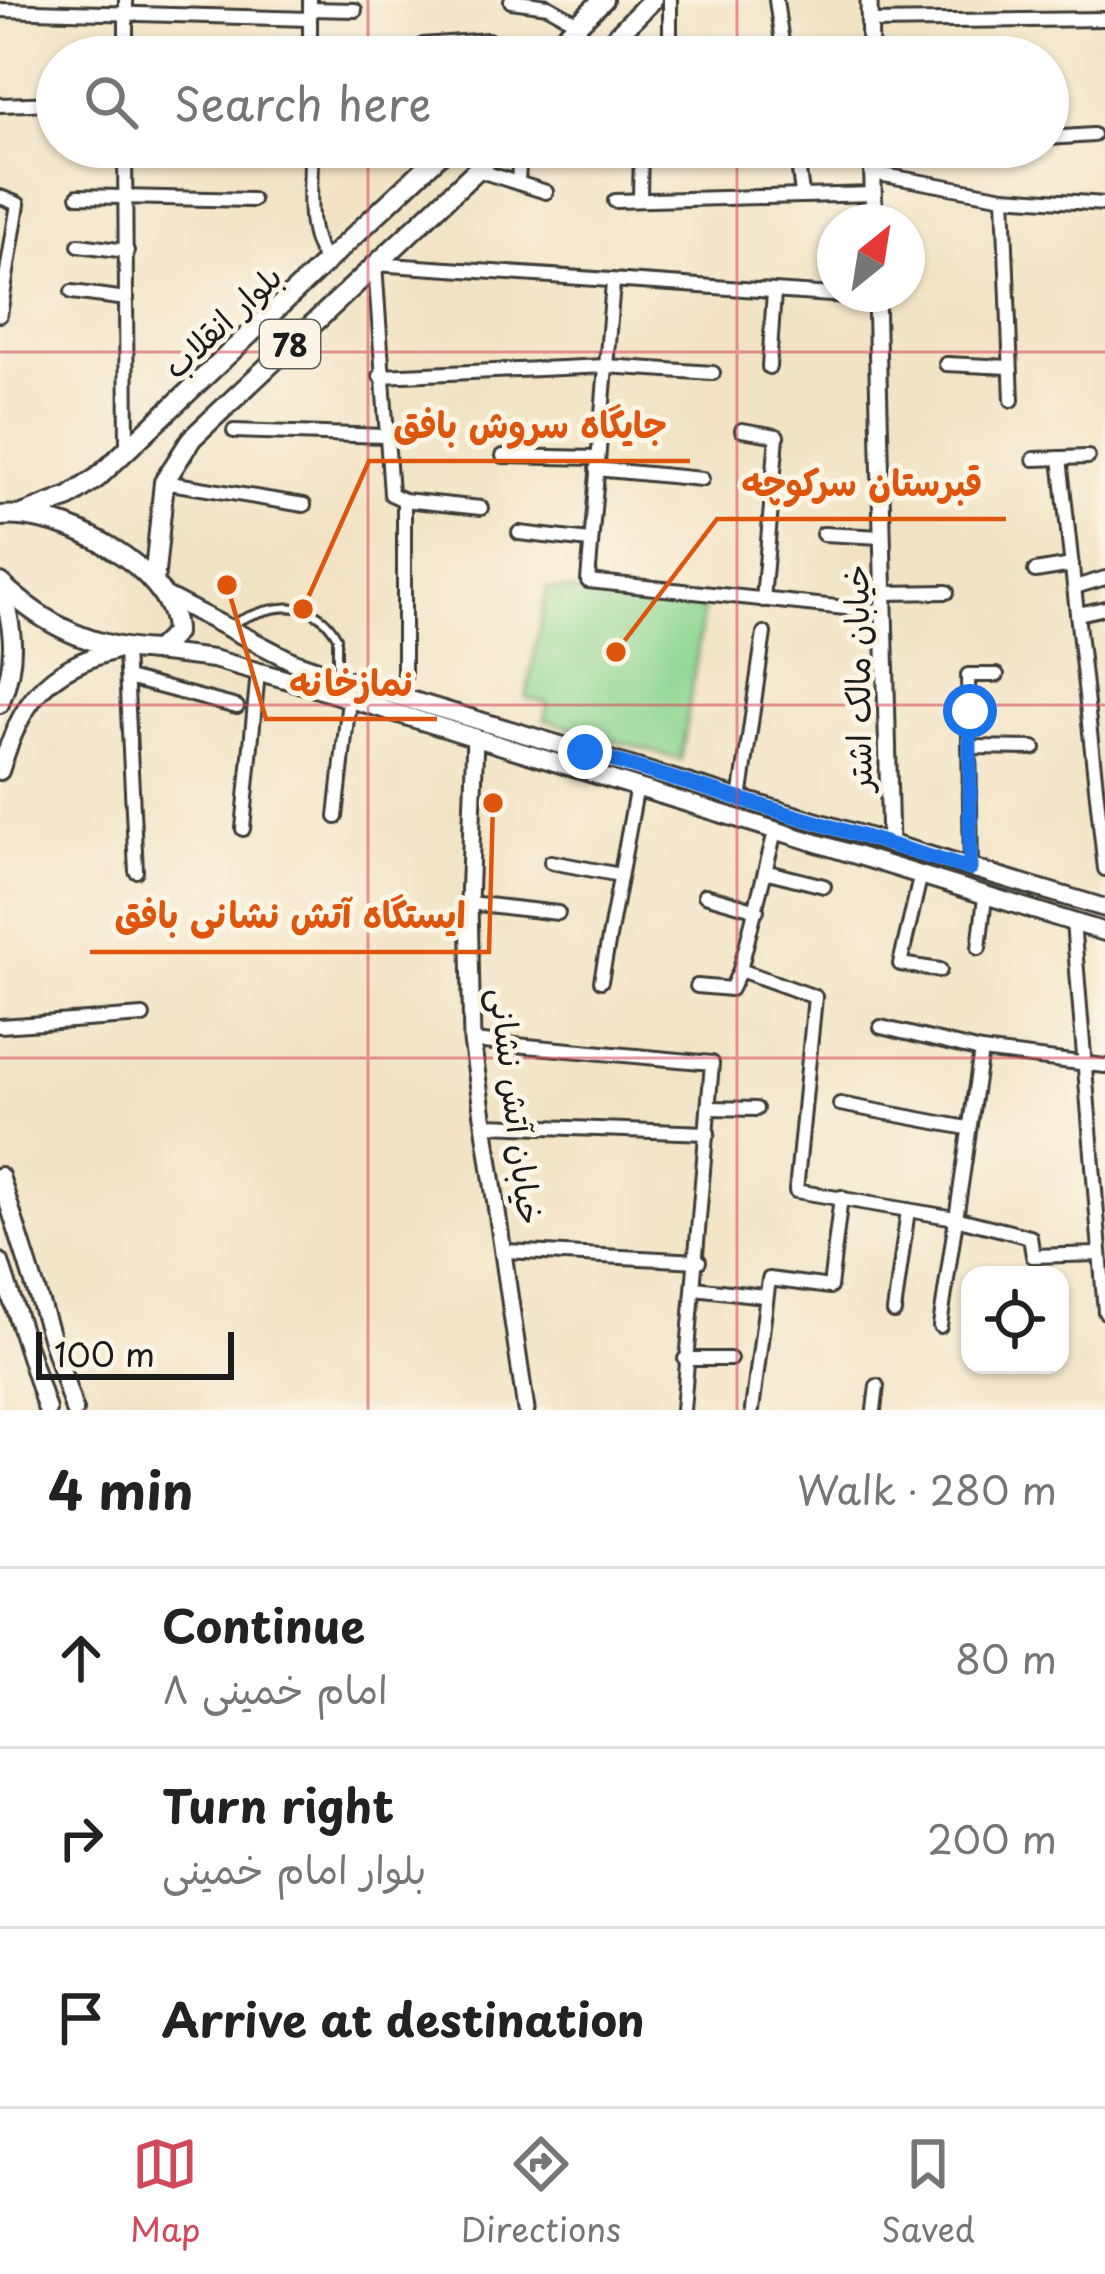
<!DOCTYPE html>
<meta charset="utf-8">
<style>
:root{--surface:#fff;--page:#f6f6f6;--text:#222;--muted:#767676;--line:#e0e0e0;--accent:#d1495b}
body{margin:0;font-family:"Playpen Sans","Playpen Sans Arabic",sans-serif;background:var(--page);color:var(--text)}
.controls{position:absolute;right:36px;bottom:36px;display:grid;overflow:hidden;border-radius:24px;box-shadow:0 3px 9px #0004}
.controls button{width:108px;height:108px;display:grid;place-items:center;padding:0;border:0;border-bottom:3px solid var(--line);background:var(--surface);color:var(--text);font:60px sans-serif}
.compass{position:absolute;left:817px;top:204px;width:108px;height:108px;border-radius:50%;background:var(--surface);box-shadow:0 3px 9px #0004;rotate:30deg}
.scale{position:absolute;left:36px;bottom:30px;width:198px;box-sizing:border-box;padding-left:12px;border:6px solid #1c1c1c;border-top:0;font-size:33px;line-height:42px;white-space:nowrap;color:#1c1c1c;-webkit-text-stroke:9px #fcf5e5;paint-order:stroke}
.stop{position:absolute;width:36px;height:36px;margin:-27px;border:9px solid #1a73e8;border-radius:50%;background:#fff}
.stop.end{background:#1a73e8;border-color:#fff;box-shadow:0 3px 12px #0008}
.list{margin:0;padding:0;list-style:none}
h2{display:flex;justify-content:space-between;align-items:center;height:156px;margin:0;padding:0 48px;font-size:51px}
h2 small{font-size:39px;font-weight:400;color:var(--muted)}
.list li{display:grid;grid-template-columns:78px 1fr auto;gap:36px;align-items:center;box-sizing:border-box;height:180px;padding:0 48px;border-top:3px solid var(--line)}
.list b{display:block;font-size:45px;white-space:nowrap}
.list p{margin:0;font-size:39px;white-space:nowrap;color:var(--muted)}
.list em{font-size:39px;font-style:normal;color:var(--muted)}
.icon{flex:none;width:66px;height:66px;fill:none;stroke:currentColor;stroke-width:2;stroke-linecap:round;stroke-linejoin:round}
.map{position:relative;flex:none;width:1105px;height:1410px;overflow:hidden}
.search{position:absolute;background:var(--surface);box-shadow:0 3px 9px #0004;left:36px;right:36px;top:36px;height:132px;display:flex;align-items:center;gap:30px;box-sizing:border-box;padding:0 42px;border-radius:66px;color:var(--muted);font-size:45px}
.sheet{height:696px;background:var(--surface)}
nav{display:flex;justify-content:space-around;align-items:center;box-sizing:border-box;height:168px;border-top:3px solid var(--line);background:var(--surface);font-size:33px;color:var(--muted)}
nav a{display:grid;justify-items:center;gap:6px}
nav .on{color:var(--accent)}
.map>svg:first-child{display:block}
</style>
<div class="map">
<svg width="1105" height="1410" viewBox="0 0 1105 1410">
<rect width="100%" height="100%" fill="#fcf5e5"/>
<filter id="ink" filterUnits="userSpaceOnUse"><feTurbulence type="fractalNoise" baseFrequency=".00833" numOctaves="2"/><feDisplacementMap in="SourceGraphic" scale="24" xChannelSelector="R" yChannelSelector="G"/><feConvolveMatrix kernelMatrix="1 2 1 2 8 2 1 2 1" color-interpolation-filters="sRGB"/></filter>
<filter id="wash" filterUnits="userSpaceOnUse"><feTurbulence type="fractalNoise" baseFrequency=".004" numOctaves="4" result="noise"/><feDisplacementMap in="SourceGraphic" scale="48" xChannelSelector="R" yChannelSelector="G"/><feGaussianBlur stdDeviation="2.7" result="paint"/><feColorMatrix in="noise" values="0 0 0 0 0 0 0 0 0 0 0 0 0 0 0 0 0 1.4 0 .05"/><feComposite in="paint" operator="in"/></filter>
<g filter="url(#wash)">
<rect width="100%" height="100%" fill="#f2e3c5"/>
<!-- green -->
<path fill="#8ad591" stroke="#537856" stroke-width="3" d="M547 588 704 607 681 760 545 720 547 703 526 698Z"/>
</g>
<g filter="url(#ink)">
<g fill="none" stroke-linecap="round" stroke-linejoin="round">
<!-- service casing -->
<g stroke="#3c3a35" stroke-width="12">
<path id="service" d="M228 626C264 607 313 592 337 637V671"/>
</g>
<!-- minor casing -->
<g stroke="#3c3a35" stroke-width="18">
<g id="minor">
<path d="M310 0V57"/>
<path d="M670 0V57"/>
<path d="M776 0 784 57"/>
<path d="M511 1 548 6 578 23"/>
<path d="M310 9 355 10"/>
<path d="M0 10 310 19"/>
<path d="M869 22 1105 19"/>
<path d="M423 45 488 40 490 57"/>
<path d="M126 57V0"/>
<path d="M0 105 57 103"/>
<path d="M1048 138 1093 135"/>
<path d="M125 147 127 449"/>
<path d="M311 147C312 183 303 234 327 261"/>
<path d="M796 147 802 194"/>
<path d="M477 170 546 192"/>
<path d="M873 173 1004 197 1105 204"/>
<path d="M518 183 520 147"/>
<path d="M78 196 252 200"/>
<path d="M0 197 18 204 0 315"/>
<path d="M1004 197 1012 400"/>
<path d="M640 198 641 147"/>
<path d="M615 201 874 194"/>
<path d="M79 245 127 251"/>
<path d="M613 283 588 581 884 612"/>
<path d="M72 292 127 299"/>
<path d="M946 364 1010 367"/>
<path d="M769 367 774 292"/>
<path d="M380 376 606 366 713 373"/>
<path d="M742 430 777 436 763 600"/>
<path d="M234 431 385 436"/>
<path d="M503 456 598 458"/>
<path d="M1060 458 1105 869"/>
<path d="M1034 459 1088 457"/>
<path d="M596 469 702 479"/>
<path d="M164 482 304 505"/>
<path d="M404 500 481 508"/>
<path d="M519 533 590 541"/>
<path d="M823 534 882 537"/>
<path d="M1035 571 1072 565"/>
<path d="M1075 587 1105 578"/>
<path d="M884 593 947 592"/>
<path d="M1078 614 1105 608"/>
<path d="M125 650 136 871"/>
<path d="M127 678 237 707"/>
<path d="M404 699V500L391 494 375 264 876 298"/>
<path d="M971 747 1034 748"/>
<path d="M740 800 764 633"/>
<path d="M336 817 349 700"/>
<path d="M243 829 258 672"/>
<path d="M775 832 740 970 815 997 796 1191 955 1218 1030 1237 1033 1256 1099 1254"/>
<path d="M551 862 620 875"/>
<path d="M971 869 968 675H997"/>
<path d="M768 872 824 886"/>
<path d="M920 878 900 964 940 970"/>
<path d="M705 895 757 910"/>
<path d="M469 903 558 913"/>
<path d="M1073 922 1105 1312"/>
<path d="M979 948 985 897"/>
<path d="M601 981 637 786"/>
<path d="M697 986 731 989 740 970"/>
<path d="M0 1026 143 1016"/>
<path d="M881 1027 981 1051"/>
<path d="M472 1041 712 1063 683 1410"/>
<path d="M840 1104 967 1128"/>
<path d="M710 1108 756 1109"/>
<path d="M485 1125 708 1133"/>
<path d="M506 1251 699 1261"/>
<path d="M695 1288 763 1296"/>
<path d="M894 1312 908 1210"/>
<path d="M940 1326 981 1051 1105 1066"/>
<path d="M685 1359H730"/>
<path d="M752 1410 769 1279 830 1287 841 1197"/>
<path d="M874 1410 877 1386"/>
</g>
</g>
<!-- tertiary casing -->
<g stroke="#3c3a35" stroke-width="21">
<g id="tertiary">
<path d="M869 0 870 57"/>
<path d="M872 147 874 222"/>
<path d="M876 294 890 845"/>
<path d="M475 737 469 903 472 1041 526 1410"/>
</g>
</g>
<!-- secondary casing -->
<g stroke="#3c3a35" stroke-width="22">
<g id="secondary">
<path d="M0 583C14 628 18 659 0 704"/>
<path d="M166 596 294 662 370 688 1105 908"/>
<path d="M147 651 213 659 292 681 1105 932"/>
<path d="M0 771C22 701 44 669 116 650"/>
<path d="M0 1176 74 1410"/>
<path d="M0 1262 47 1410"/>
</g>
</g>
<!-- primary casing -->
<g stroke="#3c3a35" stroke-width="24">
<g id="primary">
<path d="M543 57 603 0"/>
<path d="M596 57 652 0"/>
<path d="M22 515 69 497 97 478 448 147"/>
<path d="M0 516C59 509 175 566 175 633L157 651C94 649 46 627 0 583"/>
<path d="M154 582 164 482 192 438 501 147"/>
</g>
</g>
<!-- service -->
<use href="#service" stroke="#fff" stroke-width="6"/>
<!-- minor -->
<use href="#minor" stroke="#fff" stroke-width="12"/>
<!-- tertiary -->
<use href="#tertiary" stroke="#fff" stroke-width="15"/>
<!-- secondary -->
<use href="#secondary" stroke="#fff" stroke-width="16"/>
<!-- primary -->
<use href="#primary" stroke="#fff" stroke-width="18"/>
</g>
</g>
<g fill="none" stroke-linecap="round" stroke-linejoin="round" filter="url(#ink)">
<!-- route -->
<path stroke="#1a73e8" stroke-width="15" d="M585 752 970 869V711"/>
</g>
<!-- grid -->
<path fill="none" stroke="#d1495b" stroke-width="3" stroke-opacity="0.55" d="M368 0V57M737 0V57M368 147V1410M737 147V1410M0 352H1105M0 705H1105M0 1058H1105"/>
<g text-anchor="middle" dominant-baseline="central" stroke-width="10" stroke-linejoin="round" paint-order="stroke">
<!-- shield labels -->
<rect fill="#fcf5e5" stroke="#5f5d58" stroke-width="3" x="260" y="320" width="60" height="48" rx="9"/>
<g font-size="30" font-weight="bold" fill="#1c1c1c">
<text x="290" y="344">78</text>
</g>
<!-- street labels -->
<g font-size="33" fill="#1c1c1c" stroke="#fcf5e5">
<text transform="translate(221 320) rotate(-43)">بلوار انقلاب</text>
<text transform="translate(856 678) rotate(-91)">خیابان مالک اشتر</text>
<text transform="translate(518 1106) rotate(83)">خیابان آتش نشانی</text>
</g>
</g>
<!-- callouts -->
<path fill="none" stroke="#de560d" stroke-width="4.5" d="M303 609L369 461H690M616 652L717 519H1006M227 585L266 719H437M493 803L489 952H90"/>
<g fill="#de560d" stroke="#fcf5e5" stroke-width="4.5">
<circle cx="303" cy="609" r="12"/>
<circle cx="616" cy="652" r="12"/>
<circle cx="227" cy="585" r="12"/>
<circle cx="493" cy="803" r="12"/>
</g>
<g font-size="36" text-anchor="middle" font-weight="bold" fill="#de560d" stroke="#fcf5e5" stroke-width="10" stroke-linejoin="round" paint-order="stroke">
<text x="530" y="438">جایگاه سروش بافق</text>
<text x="862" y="496">قبرستان سرکوچه</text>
<text x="351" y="696">نمازخانه</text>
<text x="290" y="928">ایستگاه آتش نشانی بافق</text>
</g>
</svg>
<div class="controls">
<button><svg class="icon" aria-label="locate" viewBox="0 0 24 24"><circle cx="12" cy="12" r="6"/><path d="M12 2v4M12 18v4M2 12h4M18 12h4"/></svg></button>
</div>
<svg class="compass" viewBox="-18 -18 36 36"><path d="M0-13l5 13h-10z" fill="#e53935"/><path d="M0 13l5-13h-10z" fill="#767676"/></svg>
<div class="scale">100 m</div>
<div class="stop" style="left:970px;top:711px"></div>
<div class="stop end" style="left:585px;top:752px"></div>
<div class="search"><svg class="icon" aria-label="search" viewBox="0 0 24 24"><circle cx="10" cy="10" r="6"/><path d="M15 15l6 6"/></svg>Search here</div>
</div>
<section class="sheet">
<h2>4 min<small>Walk · 280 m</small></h2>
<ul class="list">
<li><svg class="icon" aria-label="ahead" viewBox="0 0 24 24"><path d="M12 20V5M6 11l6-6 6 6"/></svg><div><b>Continue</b><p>امام خمینی ۸</p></div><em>80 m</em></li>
<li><svg class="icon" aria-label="right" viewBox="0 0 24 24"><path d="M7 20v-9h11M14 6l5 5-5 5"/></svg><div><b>Turn right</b><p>بلوار امام خمینی</p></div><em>200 m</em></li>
<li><svg class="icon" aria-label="arrive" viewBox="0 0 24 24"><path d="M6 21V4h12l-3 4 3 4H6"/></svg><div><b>Arrive at destination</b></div></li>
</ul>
</section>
<nav>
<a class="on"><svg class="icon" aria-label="map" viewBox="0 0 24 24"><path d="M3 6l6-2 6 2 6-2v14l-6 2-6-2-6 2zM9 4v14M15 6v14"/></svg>Map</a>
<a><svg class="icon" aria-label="directions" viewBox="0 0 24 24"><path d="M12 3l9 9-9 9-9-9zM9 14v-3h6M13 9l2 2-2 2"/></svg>Directions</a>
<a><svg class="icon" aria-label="saved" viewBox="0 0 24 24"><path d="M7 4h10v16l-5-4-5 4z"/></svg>Saved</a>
</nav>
